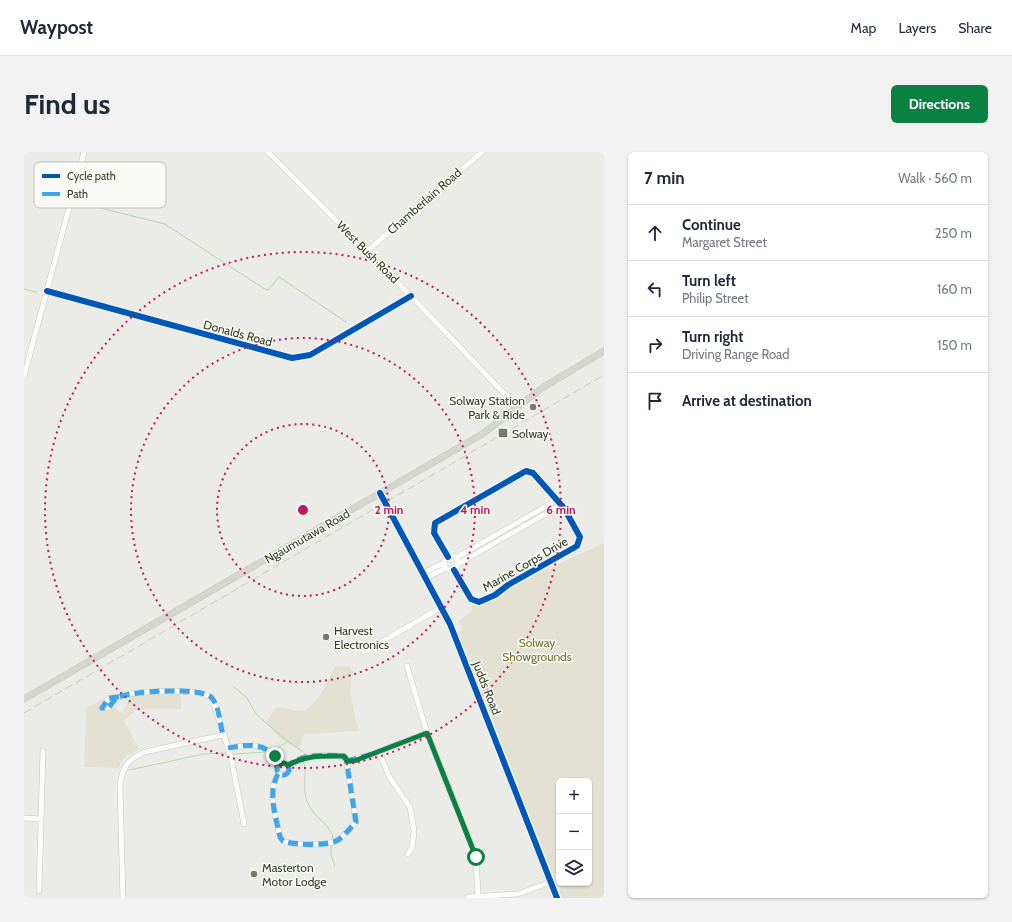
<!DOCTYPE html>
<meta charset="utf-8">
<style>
:root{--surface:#fff;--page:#f2f2f3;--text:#1f2937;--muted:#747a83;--line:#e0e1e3;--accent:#0b8043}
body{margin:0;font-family:Cabin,sans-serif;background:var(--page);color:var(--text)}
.controls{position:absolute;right:12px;bottom:12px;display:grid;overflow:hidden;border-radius:6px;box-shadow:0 1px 3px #0004}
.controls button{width:36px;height:36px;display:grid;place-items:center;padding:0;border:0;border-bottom:1px solid var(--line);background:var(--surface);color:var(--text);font:20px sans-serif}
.stop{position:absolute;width:12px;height:12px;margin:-9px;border:3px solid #0b8043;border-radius:50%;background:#fff}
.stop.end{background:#0b8043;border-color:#fff;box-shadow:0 1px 4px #0008}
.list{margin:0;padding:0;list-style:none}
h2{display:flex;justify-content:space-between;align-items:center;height:52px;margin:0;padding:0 16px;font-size:17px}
h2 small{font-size:13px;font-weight:400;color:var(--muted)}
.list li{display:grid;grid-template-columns:26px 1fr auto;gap:12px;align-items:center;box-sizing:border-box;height:56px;padding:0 16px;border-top:1px solid var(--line)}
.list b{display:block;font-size:15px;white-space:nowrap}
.list p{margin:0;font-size:13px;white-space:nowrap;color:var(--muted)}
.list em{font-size:13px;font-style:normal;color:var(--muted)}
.icon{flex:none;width:22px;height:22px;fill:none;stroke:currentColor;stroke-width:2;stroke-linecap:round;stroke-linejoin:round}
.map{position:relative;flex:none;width:580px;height:746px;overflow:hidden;border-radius:6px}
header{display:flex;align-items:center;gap:24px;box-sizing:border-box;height:56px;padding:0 20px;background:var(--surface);border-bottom:1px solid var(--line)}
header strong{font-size:19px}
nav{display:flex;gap:22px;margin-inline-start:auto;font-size:14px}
.intro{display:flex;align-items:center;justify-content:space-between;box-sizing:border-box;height:96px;padding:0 24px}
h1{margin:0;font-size:28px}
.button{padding:10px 18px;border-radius:6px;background:var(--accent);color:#fff;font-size:14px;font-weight:700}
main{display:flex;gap:24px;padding:0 24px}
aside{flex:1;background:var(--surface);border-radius:6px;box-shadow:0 1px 3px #0004}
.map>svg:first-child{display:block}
</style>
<header>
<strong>Waypost</strong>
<nav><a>Map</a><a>Layers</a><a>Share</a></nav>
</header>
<div class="intro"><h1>Find us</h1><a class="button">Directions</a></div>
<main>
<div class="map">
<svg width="580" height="746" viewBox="0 0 580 746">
<rect width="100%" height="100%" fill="#ebebe7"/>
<!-- green -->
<g fill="#e3e2d2" fill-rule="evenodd">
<path d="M580 391V746H538L434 480 438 478 434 469 447 460 448 452ZM535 629H565V731H535Z"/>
<path d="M325 514 330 521C322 535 331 564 335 579L280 582 275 599 254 584 242 570 252 556C261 555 268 559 277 559 291 559 305 526 311 515Z"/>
<path d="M154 539 157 545V557H112L100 569 115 597 101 605 94 616 60 615 62 556 82 546 91 556 98 561 107 544Z"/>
</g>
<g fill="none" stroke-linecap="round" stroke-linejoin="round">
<!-- stream -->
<g stroke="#b4d7ac" stroke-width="1">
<path d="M56 51 141 72 239 136 244 138 255 125 322 170"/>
<path d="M0 137 12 140"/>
<path d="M210 535 223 546 232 562 257 584 282 602"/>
<path d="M250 598 263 590"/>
<path d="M210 602 243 600"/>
<path d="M279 608C285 627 275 638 287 657 293 667 310 676 309 688"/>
<path d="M105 618 180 602 202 601"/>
<path d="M307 694V703L311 714"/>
</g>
<!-- minor casing -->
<g stroke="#c7c8c4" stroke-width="6">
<g id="minor">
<path d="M244 0 387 144 493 255"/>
<path d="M343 99 458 0"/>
<path d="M23 139 268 206 286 203 387 144"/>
<path d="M0 224 60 0"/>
<path d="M356 341 426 472 533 746"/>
<circle cx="427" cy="411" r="7"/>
<path d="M424 405 410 381 411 371 502 319 509 321 540 356 556 385 553 394 484 433 471 443 455 450 447 447 430 418"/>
<path d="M432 406 533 348"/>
<path d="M434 412 537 353"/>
<path d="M399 421 420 411"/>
<path d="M402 426 422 416"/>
<path d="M340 500 418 455"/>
<path d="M383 514 403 581 448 694 452 705 454 744"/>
<path d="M95 545 85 546 78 556H84C87 553 90 548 95 545 110 538 176 536 188 546L207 605 220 672"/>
<path d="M204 596C228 592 242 590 256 612"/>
<path d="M355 600 366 626 386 655 390 679 388 696 384 702"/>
<path d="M323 609 343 604 403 581"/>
<circle cx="259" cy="617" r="6"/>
<path d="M254 622C243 640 252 665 256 685L259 689C269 693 302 694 312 689 320 685 326 676 332 670L322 606C316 602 286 603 278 606 273 608 268 611 264 613"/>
<path d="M0 666 17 667"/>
<path d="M15 739 19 599"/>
<path d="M444 745 494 742 527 730"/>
<path d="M99 746 96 636C97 617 103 607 121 600L199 583"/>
</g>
</g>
<!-- major casing -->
<g stroke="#c8cac2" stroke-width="7">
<path id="major" d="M0 547 460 281 518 236 580 199"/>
</g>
<!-- minor -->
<use href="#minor" stroke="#fcfcfb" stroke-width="5"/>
<!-- major -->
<use href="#major" stroke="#d4d6d0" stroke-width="6"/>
<!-- rail -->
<path stroke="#cbccc8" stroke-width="1" stroke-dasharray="8 4" stroke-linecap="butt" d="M0 561 580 223"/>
<!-- quiet -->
<g stroke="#3ea4eb" stroke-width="5" stroke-dasharray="10 5" stroke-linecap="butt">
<path d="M95 545 85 546 78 556H84C87 553 90 547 95 545 108 539 176 535 187 545 195 553 196 572 199 583"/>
<path d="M204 596C228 592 242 590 256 612"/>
<path d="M323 609 349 602"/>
<circle cx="259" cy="617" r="6"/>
<path d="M254 622C243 640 252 665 256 685L259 689C269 693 302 694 312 689 320 685 326 676 332 670L322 606C316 602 286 603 278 606 273 608 268 611 264 613"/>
</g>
<!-- cycleway casing -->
<g stroke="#f9faf6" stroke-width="8">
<g id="cycleway">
<path d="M23 139 268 206 286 203 387 144"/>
<path d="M356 341 426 472 533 746"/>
<path d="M424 405 410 381 411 371 502 319 509 321 540 356 556 385 553 394 484 433 471 443 455 450 447 447 430 418"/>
</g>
</g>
<!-- cycleway -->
<use href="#cycleway" stroke="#0057b8" stroke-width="6"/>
</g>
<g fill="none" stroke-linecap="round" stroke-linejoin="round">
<!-- route -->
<path stroke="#0b8043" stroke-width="5" d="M251 604 256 612 260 611 264 613C284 603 296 604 318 604H320L323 609H330L403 581 452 705"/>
</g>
<!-- distance rings -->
<g fill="none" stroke="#c2185b" stroke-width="2" stroke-dasharray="2 4">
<circle cx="279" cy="358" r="86"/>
<circle cx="279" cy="358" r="172"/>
<circle cx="279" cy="358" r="258"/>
</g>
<!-- markers -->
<g fill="#757b69" stroke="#f9faf6" stroke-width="1.5">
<circle cx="509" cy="255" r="4"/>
<rect x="474" y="276" width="10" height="10" rx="2"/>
<circle cx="302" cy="485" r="4"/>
<circle cx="230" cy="722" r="4"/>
</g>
<g text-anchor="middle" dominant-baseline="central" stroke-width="3" stroke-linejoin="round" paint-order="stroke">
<!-- street labels -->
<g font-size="12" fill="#353e25" stroke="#f9faf6">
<text transform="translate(400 49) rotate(-41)">Chamberlain Road</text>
<text transform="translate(344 100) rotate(45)">West Bush Road</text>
<text transform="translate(214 181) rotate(15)">Donalds Road</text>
<text transform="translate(283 384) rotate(-30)">Ngaumutawa Road</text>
<text transform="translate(501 412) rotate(-30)">Marine Corps Drive</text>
<text transform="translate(463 536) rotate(68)">Judds Road</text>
</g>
<!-- poi labels -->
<g font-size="12" fill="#353e25" stroke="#f9faf6" text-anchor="start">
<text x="501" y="248" text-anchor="end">Solway Station<tspan x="501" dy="14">Park &amp; Ride</tspan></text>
<text x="488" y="281">Solway</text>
<text x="310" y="478">Harvest<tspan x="310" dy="14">Electronics</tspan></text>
<text x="238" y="715">Masterton<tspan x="238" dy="14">Motor Lodge</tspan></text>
</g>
<!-- park labels -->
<g font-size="12" fill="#707332" stroke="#f9faf6">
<text x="513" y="490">Solway<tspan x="513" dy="14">Showgrounds</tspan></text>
</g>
</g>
<!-- legend -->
<rect x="10" y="10" width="132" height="46" rx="6" fill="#f9faf6" stroke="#bec2b7" stroke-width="1"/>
<rect x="18" y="22" width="18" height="4" fill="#0057b8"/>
<rect x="18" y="40" width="18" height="4" fill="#3ea4eb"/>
<g font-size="11" fill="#353e25">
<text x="43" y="28">Cycle path</text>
<text x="43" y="46">Path</text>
</g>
<circle cx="279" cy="358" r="6" fill="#c2185b" stroke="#f9faf6" stroke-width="2"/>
<g font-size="12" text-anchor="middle" font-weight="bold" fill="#c2185b" stroke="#f9faf6" stroke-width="3" stroke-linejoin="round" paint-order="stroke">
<text x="365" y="362">2 min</text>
<text x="451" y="362">4 min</text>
<text x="537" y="362">6 min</text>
</g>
</svg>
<div class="controls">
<button>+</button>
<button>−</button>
<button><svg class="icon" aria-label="layers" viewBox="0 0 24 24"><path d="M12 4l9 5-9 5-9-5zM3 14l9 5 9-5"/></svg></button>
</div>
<div class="stop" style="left:452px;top:705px"></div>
<div class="stop end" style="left:251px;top:604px"></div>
</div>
<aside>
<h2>7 min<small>Walk · 560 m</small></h2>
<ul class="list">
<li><svg class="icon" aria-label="ahead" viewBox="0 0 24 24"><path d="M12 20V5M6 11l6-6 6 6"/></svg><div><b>Continue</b><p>Margaret Street</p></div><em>250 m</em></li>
<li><svg class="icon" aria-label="left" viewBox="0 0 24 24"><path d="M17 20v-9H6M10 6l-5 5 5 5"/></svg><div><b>Turn left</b><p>Philip Street</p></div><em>160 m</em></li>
<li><svg class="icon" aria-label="right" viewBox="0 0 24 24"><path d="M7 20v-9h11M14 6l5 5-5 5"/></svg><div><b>Turn right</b><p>Driving Range Road</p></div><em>150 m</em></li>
<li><svg class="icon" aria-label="arrive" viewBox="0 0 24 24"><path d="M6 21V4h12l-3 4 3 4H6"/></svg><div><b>Arrive at destination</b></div></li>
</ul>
</aside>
</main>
